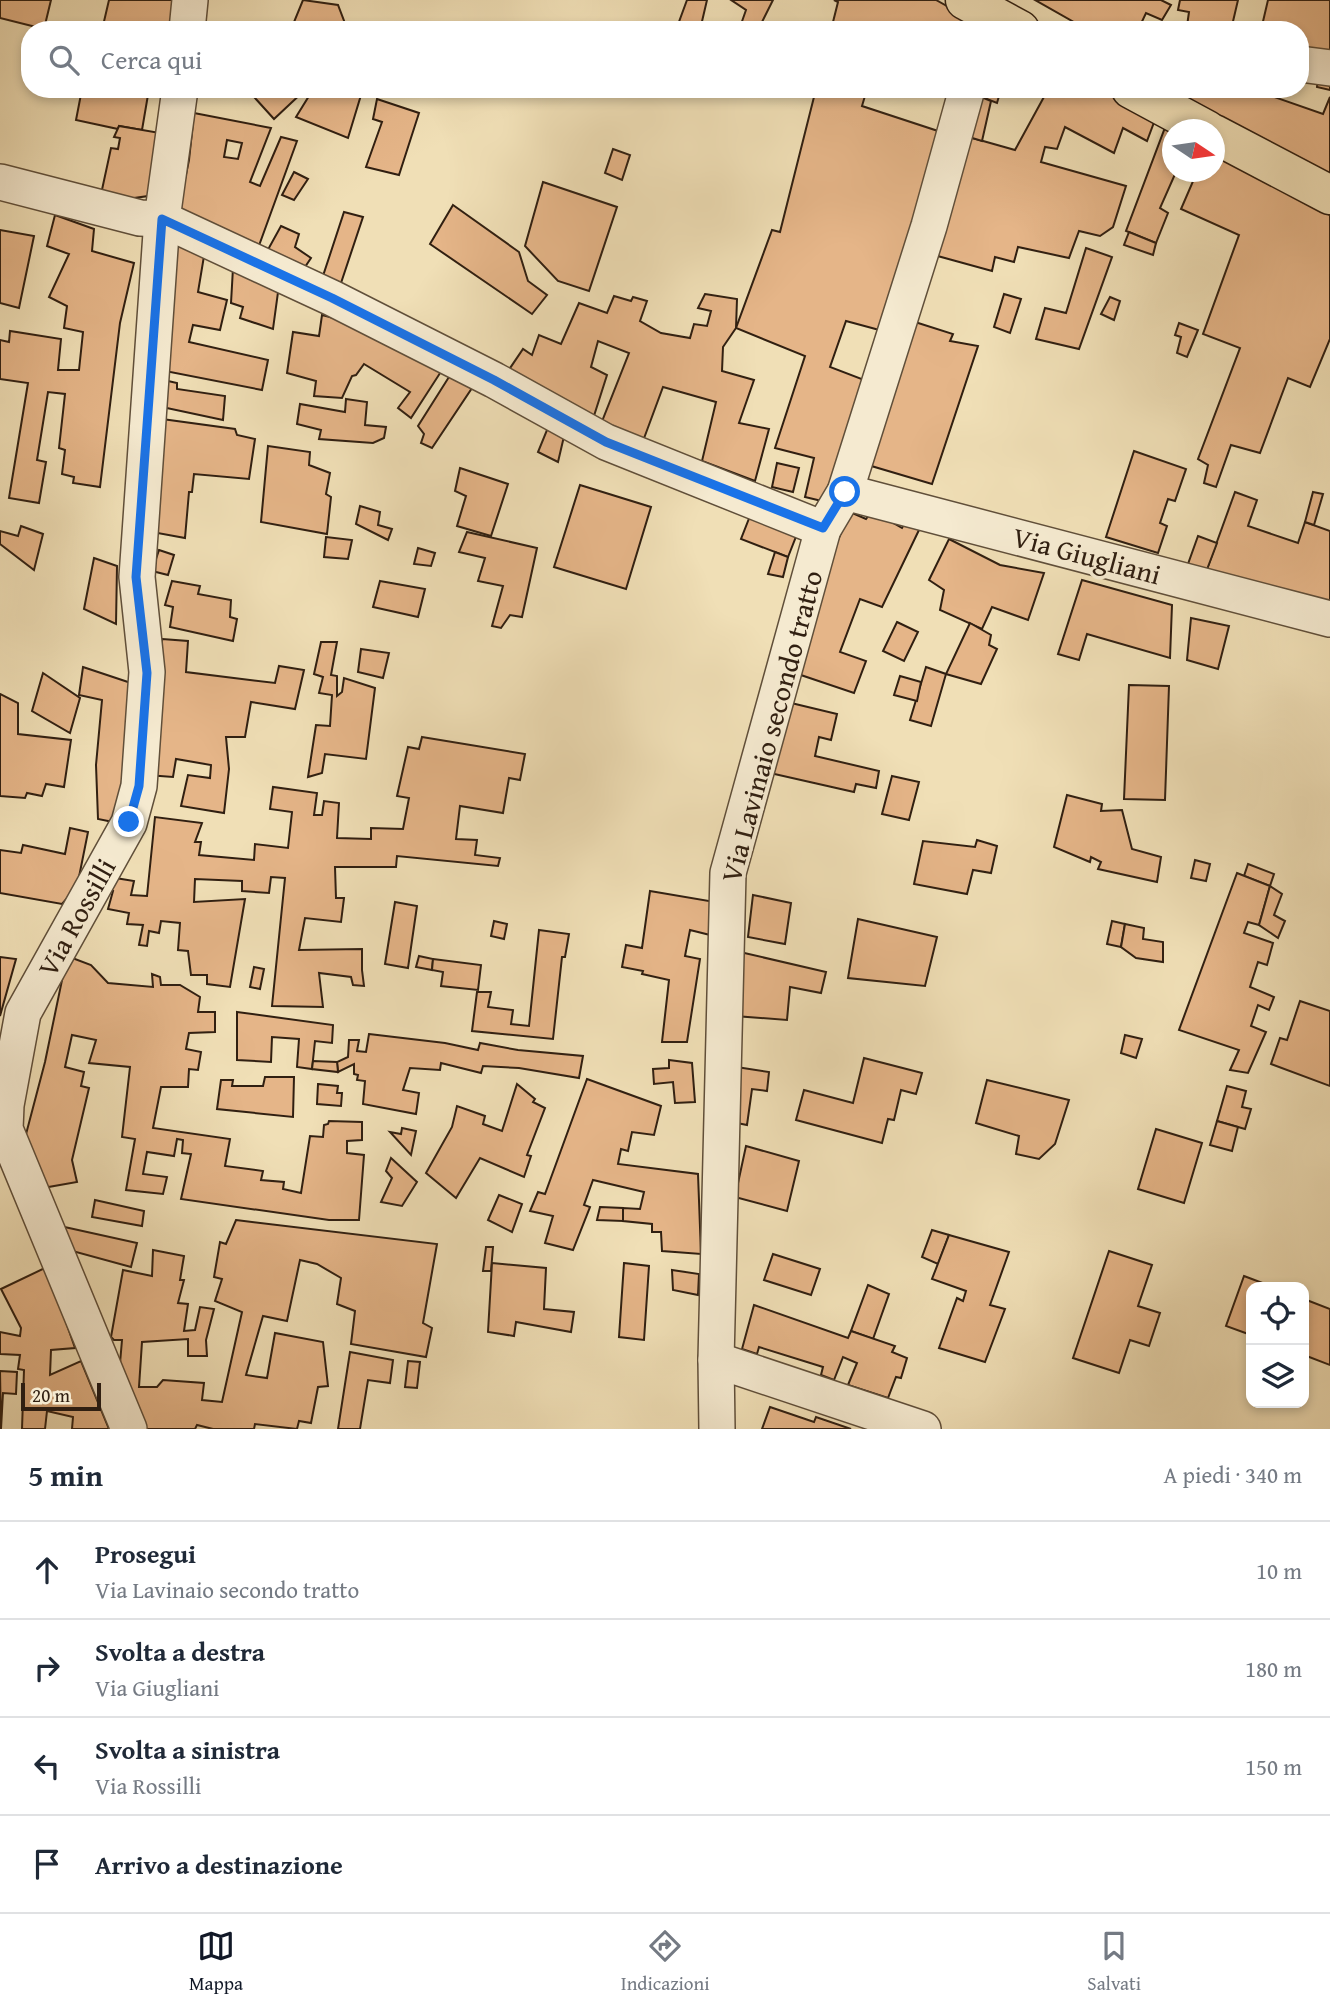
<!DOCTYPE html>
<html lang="it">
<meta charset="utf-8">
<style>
:root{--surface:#fff;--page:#f2f2f3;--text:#1f2937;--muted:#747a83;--line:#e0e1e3;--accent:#111827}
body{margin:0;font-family:"Gentium Book Plus",serif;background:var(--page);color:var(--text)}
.controls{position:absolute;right:21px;bottom:21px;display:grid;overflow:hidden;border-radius:14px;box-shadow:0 4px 10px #0003}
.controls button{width:63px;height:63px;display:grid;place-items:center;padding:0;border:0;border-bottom:2px solid var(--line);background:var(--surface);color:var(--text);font:35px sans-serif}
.compass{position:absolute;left:1162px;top:119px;width:63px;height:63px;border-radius:50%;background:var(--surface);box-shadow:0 4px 10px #0003;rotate:103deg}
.scale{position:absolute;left:21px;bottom:18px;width:80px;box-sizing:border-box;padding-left:7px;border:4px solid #301f11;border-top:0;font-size:19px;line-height:24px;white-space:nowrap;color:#301f11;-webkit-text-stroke:5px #f5ead0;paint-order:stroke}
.stop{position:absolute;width:21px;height:21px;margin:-16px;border:5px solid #1a73e8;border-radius:50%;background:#fff}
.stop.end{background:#1a73e8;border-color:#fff;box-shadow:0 2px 7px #0008}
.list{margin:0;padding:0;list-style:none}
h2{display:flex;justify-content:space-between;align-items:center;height:91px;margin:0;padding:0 28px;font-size:30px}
h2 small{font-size:23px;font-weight:400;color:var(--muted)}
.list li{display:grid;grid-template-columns:46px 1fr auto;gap:21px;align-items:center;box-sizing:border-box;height:98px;padding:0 28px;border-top:2px solid var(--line)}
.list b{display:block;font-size:26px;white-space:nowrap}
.list p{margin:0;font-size:23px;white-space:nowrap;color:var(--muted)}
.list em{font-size:23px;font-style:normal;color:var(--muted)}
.icon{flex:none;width:38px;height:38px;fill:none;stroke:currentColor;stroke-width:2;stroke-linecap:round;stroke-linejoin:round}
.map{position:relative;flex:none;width:1330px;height:1429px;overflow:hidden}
.search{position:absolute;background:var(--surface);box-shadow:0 4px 10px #0003;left:21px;right:21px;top:21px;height:77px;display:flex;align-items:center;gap:18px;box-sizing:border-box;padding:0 24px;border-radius:28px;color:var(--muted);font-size:26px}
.sheet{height:483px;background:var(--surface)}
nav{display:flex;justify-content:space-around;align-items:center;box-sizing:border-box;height:98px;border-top:2px solid var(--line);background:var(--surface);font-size:19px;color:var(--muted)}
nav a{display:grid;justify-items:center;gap:4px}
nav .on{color:var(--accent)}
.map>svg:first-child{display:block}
</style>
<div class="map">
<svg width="1330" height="1429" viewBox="0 0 1330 1429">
<rect width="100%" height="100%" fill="#f0dfb6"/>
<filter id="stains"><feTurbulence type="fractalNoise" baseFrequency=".00286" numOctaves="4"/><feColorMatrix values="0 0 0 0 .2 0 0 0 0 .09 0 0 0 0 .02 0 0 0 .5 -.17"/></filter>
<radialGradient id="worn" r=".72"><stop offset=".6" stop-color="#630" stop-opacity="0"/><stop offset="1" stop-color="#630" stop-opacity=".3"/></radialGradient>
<!-- building -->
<g fill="#e5b588" stroke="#301f11" stroke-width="2" fill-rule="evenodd">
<path d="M0 0H51L44 29 0 18Z"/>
<path d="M109 0H174L169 30H102Z"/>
<path d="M303 0 338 5 346 26 344 30H326L294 22Z"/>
<path d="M687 0H707L700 30H676Z"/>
<path d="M731 0H773L758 30H739L746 10Z"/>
<path d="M834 0H936L970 19 968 30H831L838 2Z"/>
<path d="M1035 0H1161L1171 5 1162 20 1146 13 1138 30H1088Z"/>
<path d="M1180 0H1238L1231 30H1199L1187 26 1189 12 1178 10Z"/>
<path d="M1268 0H1330V58L1300 54V30H1261Z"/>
<path d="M1318 77 1330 79V90L1317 87Z"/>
<path d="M82 89H149L142 130 119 126 118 129 76 120Z"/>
<path d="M265 89H306L274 119 255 98Z"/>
<path d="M319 89H345L361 95 348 138 296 117 309 96Z"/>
<path d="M816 89H867L862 106 941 132 883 331 846 321 830 367 867 381 826 502 805 497 814 458 775 448 805 356 736 328 772 230 780 232Z"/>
<path d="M980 89H1001L997 103 979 96Z"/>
<path d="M1036 89H1103L1156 117 1147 141 1123 128 1114 153 1065 127 1057 149 1045 147 1041 162 1126 186 1113 227 1100 236 1079 231 1069 258 1018 247 1014 262 995 257 992 271 934 255 969 137 1015 150 1045 95Z"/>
<path d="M1167 89H1260V92L1323 114 1330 97V174L1287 156Z"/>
<path d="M979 96 991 101 982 141 969 137Z"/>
<path d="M377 99 419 113 399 175 366 167 382 122 373 119Z"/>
<path d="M194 113 271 128 250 182 260 186 281 137 297 141 257 251 176 222 189 160ZM227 140 242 143 238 159 224 157Z"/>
<path d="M1166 125 1172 130V172H1176L1160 208 1168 213 1156 243 1126 231Z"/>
<path d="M119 126 160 133 148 196 113 201 100 199 111 148 118 149 120 138 114 137Z"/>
<path d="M613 149 630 155 622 180 605 173Z"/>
<path d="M1214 152 1330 215V339L1310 387 1288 378 1260 453 1231 445 1216 487 1204 483 1208 465 1198 459 1240 348 1203 334 1239 235 1181 209 1197 172H1214Z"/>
<path d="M294 172 308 179 294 200 282 195Z"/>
<path d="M543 182 617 207 589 291 558 281 525 246Z"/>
<path d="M453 205 519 252 528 281 547 295 532 314 430 244Z"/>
<path d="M344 212 363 217 339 289 321 282Z"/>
<path d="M55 215 94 229 92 251 134 263 120 323 100 487 73 483 74 477 62 474 65 450 59 448 65 394 48 392 37 460 46 462 39 503 9 498 28 383 0 379V340L9 342 10 331 61 339 58 370H79L83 332 64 328 67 306 49 297 69 254 47 246Z"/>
<path d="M281 226 299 234 295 247 311 258 301 273 265 255Z"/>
<path d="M0 230 34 236 19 308 0 303Z"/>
<path d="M1129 232 1156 243 1153 255 1124 245Z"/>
<path d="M177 242 205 250 198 292 227 300 220 330 193 325 189 342 268 360 262 390 165 371Z"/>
<path d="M1086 248 1112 257 1079 349 1036 339 1045 308 1066 313Z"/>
<path d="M233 268 279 285 273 329 240 318 243 307 231 303Z"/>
<path d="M705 294 737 299 736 328 723 347 722 371 754 380 739 423 769 429 755 481 702 461 716 402 663 387 643 441 601 424 629 353 598 341 591 367 607 375 592 422 502 380 523 349 532 355 539 335 561 344 579 303 607 313 614 296 631 301 633 297 647 301 640 321 661 333 690 338 694 324 707 326 711 311 698 308Z"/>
<path d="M1004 294 1021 299 1010 333 994 327Z"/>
<path d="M1110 297 1120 301 1114 320 1101 314Z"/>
<path d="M322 315 365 326 444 367 411 418 398 408 410 392 364 364 356 375 352 376 342 398 314 396 316 381 287 373 293 332 319 336Z"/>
<path d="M915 322 953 334 950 341 978 346 932 484 868 465Z"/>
<path d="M1179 323 1198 330 1187 357 1177 353 1181 337 1175 335Z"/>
<path d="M454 369 476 382 432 448 421 443 424 434 418 426Z"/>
<path d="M168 381 177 383V389L225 396 223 420 162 407Z"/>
<path d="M346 399 367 402 365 425 386 427 384 438 373 443 319 439 321 430 297 424 300 404 345 412Z"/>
<path d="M162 419 235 429 237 435 255 439 249 479 194 474 192 492H189L185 538 152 532Z"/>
<path d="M549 425 565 432 558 462 538 452Z"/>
<path d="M268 446 310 452 309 465 330 473 326 494 331 497 327 534 261 522Z"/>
<path d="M1134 451 1186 469 1175 501 1168 499 1160 523 1167 526 1158 553 1106 537Z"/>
<path d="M777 463 799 468 793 492 772 487Z"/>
<path d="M460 468 508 484 491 536 457 526 466 496 455 491Z"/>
<path d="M580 485 651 507 626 589 554 567Z"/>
<path d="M1235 492 1257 500 1248 526 1298 543 1305 522 1330 531V605L1206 572Z"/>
<path d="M1313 492 1323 494 1314 525 1305 522Z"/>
<path d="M360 506 380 512 378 525 392 529 388 540 356 524Z"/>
<path d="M872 511 902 528 906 521 919 530 882 607 860 599 840 652 866 661 854 693 789 671 801 626 850 512 866 519Z"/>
<path d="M750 516 797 534 788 557 741 539Z"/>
<path d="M21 526 43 534 34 570 0 544V531L18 536Z"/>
<path d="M467 532 537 548 522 617 510 615 501 628 492 626 503 586 478 581 485 558 459 552Z"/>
<path d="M1198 536 1217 543 1206 572 1188 564Z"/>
<path d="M326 537 352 540 348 559 324 557Z"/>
<path d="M949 539 1000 565 1044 573 1028 620 992 607 982 629 940 610 944 590 929 580Z"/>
<path d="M418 548 435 553 431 566 414 564Z"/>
<path d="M159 550 174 555 168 575 152 571Z"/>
<path d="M775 552 788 557 783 577 768 574Z"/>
<path d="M94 558 117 566 116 624 84 609Z"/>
<path d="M1082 580 1172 605 1170 658 1087 634 1079 660 1058 654Z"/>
<path d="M172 581 200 586 198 594 231 600 230 617 237 619 233 641 170 627 173 607 165 605Z"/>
<path d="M380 581 425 589 418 617 373 607Z"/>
<path d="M1191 618 1229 626 1218 669 1187 660Z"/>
<path d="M897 622 918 632 904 661 883 651Z"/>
<path d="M970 623 991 635 989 645 997 649 981 684 946 674Z"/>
<path d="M162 639 188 641 186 672 275 683 279 666 304 670 295 709 251 702 245 737H226L229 769 224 813 181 806 188 775 210 778 211 765 176 759 173 777 147 775Z"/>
<path d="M321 642H337L331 675 337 676V696L342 692 344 678 375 688 366 759 325 754 322 773 308 777 316 725 330 726 332 695 319 693 323 677 314 674Z"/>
<path d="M361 649 389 653 383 678 358 672Z"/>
<path d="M83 667 131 683 118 823 98 819 96 765 102 700 79 695Z"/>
<path d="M926 667 946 674 931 726 910 720Z"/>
<path d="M43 673 80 698 70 733 32 711Z"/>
<path d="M900 676 921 682 917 701 894 695Z"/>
<path d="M1129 685 1169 686 1165 800 1124 799Z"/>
<path d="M0 694 18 703V734L71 740 64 787 46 784 42 796 27 793 25 798 0 796Z"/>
<path d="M787 702 837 714 831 740 819 737 815 756 879 771 876 788 856 784 854 792 770 773Z"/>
<path d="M422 737 525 754 520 780 509 778 503 813 460 806 456 839 477 840 475 855 500 858 498 866 397 856 396 867H335L336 898H344L341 922 305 918 299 950 362 949V970L364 986 353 985 351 977 319 973 323 1007 272 1006 285 878 271 877 269 893 242 891V881L195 879 194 902 245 899 230 987 207 984V975H191L188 951 178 950 180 923 161 921 159 933 149 931 147 946 139 945 143 925 127 924 129 913 108 909 113 891 106 889 109 877 134 881 131 895 147 896 155 817 202 823 195 842H201L199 855 254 860 255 844 288 848 292 812 270 809 273 787 317 793 314 815H322L324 801 339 803 337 838 371 839V828L403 829 409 798 397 796 408 747 419 749Z"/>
<path d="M892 776 919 782 909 820 882 814Z"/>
<path d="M1067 795 1102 804 1101 811 1122 810 1132 849 1161 857 1157 882 1098 869 1101 862 1091 857 1090 862 1054 847Z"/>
<path d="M70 828 88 832 77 887 62 904 0 893V850L21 853 23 845 65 854Z"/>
<path d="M977 840 997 846 991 873 973 870 967 894 914 884 923 841 975 847Z"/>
<path d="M1195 860 1210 864 1206 881 1191 878Z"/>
<path d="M1248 864 1274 874 1270 886 1244 876Z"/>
<path d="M1237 873 1270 886 1259 925 1248 922 1244 933 1273 943 1267 965 1258 962 1250 987 1274 997 1269 1010 1258 1005 1251 1026 1266 1032 1248 1073 1230 1070 1239 1050 1179 1030Z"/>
<path d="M1270 886 1282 894 1274 915 1285 921 1278 938 1259 925Z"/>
<path d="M650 891 715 902 710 935 690 930 685 956 700 959 687 1042H662L669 980 642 974 643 971 622 967 626 945 642 948Z"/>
<path d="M753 895 791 903 785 944 748 937Z"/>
<path d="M395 902 417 906 408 968 385 964Z"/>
<path d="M858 919 937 937 925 986 848 978Z"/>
<path d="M494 921 507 924 504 939 491 936Z"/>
<path d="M1112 921 1125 924 1121 947 1107 944Z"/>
<path d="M1125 924 1144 928 1143 939 1163 942V962L1136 958 1121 947Z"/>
<path d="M539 930 569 934 565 957H562L553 1039 472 1031 477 992H491L488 1007 513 1010 511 1024 529 1026Z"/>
<path d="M740 952 826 972 821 993 790 987 787 1020 735 1016Z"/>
<path d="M67 956 91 965 108 983 153 987 152 974 160 977 161 985H180L200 997 198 1012H215V1032L189 1033 186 1049 201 1052 198 1070 189 1069 188 1087H161L153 1128 230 1139 225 1166 263 1171 261 1180 284 1182 283 1189 301 1193 310 1136 323 1137 324 1125 328 1124 329 1121 362 1122V1140L347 1141V1153L364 1155 359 1220H329L181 1199 191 1154 182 1153 183 1140 177 1139 174 1156 147 1152 143 1174 167 1177 163 1194 126 1190 135 1139 122 1137 130 1067 89 1063 96 1040 72 1035 65 1067 84 1072 81 1086 89 1088 72 1160 77 1182 37 1189 25 1138 45 1062Z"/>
<path d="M419 956 433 959 432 970 416 967Z"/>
<path d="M0 957 16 959 0 1016Z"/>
<path d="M433 959 481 965 478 990 441 986 443 972 432 970Z"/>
<path d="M254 967 264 969 260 989 250 987Z"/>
<path d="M1300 1001 1330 1011V1086L1271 1064 1280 1038 1287 1040Z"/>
<path d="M237 1012 333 1025 332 1043 315 1041 312 1069 297 1067 299 1039 272 1037 271 1062 237 1060Z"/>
<path d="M369 1034 445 1043 478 1050 480 1043 518 1050 583 1056 579 1078 519 1068 483 1066 481 1073 441 1063 440 1070 410 1068 403 1090 419 1093 416 1114 363 1104 365 1081 357 1080 358 1075 354 1074V1064L338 1072 337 1062 348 1057 349 1040H359L357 1051 366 1052Z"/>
<path d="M1125 1035 1142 1039 1136 1058 1121 1053Z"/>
<path d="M864 1058 922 1073 916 1094 901 1090 894 1120 888 1119 882 1143 796 1120 804 1090 853 1103Z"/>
<path d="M669 1060 692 1063 695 1102 675 1103 673 1082 654 1084 653 1069 669 1068Z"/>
<path d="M313 1061 337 1062 338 1072 312 1069Z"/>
<path d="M730 1066 769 1072 767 1091 752 1089 747 1125 727 1121Z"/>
<path d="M265 1077H294L293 1117 217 1109 221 1080H233L232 1086H263Z"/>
<path d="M587 1079 661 1106 654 1135 632 1132 628 1151 621 1149 618 1164 698 1174 701 1254 662 1251 661 1232H652V1224L623 1221V1208L640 1209 644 1192 593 1180 584 1205 590 1207 573 1250 545 1243 553 1216 530 1211 538 1192 545 1194Z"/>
<path d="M987 1080 1069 1100 1055 1144 1039 1159 1016 1154 1019 1136 976 1123Z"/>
<path d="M318 1084 338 1086 337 1093H342L341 1106 317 1104Z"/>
<path d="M517 1084 535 1099 533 1102 545 1108 527 1155 531 1156 524 1177 480 1158 456 1198 426 1173 452 1127 457 1106 485 1116 483 1124 502 1131Z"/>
<path d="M1227 1086 1246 1091 1242 1107 1251 1109 1245 1129 1217 1121Z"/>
<path d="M1217 1121 1238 1127 1232 1151 1210 1145Z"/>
<path d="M402 1128 416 1131 411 1155 390 1132 401 1134Z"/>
<path d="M1156 1129 1202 1143 1184 1203 1138 1189Z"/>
<path d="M746 1146 799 1161 787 1211 735 1197Z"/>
<path d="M391 1158 417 1182 402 1206 381 1202 392 1178 386 1171Z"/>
<path d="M499 1195 522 1204 512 1232 488 1220Z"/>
<path d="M95 1200 144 1211 142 1226 92 1217Z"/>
<path d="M600 1207 623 1208V1221L597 1220Z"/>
<path d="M236 1220 437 1244 423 1323 432 1328 426 1357 351 1344 355 1311 337 1304 341 1278 317 1264 300 1260 287 1321 263 1316 246 1375 267 1378 275 1333 323 1342 328 1386 318 1387 311 1423 299 1421 297 1429 255 1424 254 1429H213L197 1425 195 1429H143L119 1375 122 1340H114L111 1337 123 1270 152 1276 153 1250 184 1256 180 1280H184L178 1303 188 1304 184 1331 195 1330 200 1307 214 1309 206 1340 207 1356H188V1339L142 1342 139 1387H157L163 1380 204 1383 202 1400 222 1402 242 1312 215 1301 222 1279 214 1277 220 1242 226 1244Z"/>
<path d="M60 1226 137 1243 131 1267 65 1249Z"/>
<path d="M932 1230 949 1235 938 1264 922 1257Z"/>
<path d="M949 1235 1009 1252 990 1305 1005 1309 985 1362 939 1348 957 1298 963 1301 966 1291 932 1279Z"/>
<path d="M486 1247H493L491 1271H483Z"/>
<path d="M1109 1251 1152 1265 1138 1306 1160 1313 1149 1346 1130 1340 1119 1373 1073 1358Z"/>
<path d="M773 1254 820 1269 811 1295 764 1280Z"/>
<path d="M492 1263 546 1268 544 1309 574 1312 571 1332 516 1322 514 1336 488 1332Z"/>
<path d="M624 1263 649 1266 644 1340 619 1337Z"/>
<path d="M47 1267 75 1348 51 1350 50 1375 81 1361 109 1429H72L73 1417 47 1411 45 1429H22L24 1370 18 1369 20 1355 0 1354V1332L20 1336 21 1328 1 1289Z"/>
<path d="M672 1270 699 1274 698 1295 673 1290Z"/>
<path d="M1244 1276 1273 1287H1251V1335L1226 1326Z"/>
<path d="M868 1285 889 1294 873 1339 851 1331Z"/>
<path d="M1304 1299 1330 1309V1365L1304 1355Z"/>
<path d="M754 1305 848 1338 851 1331 895 1346 892 1352 907 1358 901 1378 896 1377 888 1398 848 1385 857 1363 843 1357 834 1380 821 1375 823 1367 759 1347 757 1354 742 1349Z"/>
<path d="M350 1352 393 1360 390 1383 368 1380 360 1429H338Z"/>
<path d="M408 1361 420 1362 417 1388 405 1387Z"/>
<path d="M0 1371 17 1372 16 1394 3 1393 1 1429Z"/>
<path d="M770 1407 814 1422 816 1417 851 1429H762Z"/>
</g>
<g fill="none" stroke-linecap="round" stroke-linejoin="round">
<!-- minor casing -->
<g stroke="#604f3a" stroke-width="38">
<g id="minor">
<path d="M187 30 190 0"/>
<path d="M1300 64 1330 68"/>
<path d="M0 182 140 218 162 219 332 298 494 380 606 442 823 529"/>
<path d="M845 492 1330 619"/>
<path d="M716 1360 923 1429"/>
<path d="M129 1429 5 1129 6 1105 23 1013 129 823 139 786 147 672 137 577 162 219 180 89"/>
<path d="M717 1429 716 1360 728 873 823 529 845 492 929 226 967 89"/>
</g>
</g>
<!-- major casing -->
<g stroke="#301f11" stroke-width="41">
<g id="major">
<path d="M965 0 1020 30"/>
<path d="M1131 89 1207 130"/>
<path d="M1214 134 1330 195"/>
</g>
</g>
<!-- minor -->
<use href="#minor" stroke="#f5ead0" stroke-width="35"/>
<!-- major -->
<use href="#major" stroke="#f0dfb6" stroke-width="38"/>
</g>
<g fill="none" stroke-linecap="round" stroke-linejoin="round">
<!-- route -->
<path stroke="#1a73e8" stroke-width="9" d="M129 822 139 786 147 673 136 577 162 219 332 298 494 380 606 442 823 528 845 492"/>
</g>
<g text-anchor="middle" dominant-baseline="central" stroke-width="7" stroke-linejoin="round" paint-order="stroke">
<!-- street labels -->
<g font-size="28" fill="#301f11" stroke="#f5ead0">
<text transform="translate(1087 555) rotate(15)">Via Giugliani</text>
<text transform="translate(771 726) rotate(-75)">Via Lavinaio secondo tratto</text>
<text transform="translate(76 917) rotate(-61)">Via Rossilli</text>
</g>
</g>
<rect width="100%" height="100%" filter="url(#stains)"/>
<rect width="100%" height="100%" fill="url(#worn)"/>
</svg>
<div class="controls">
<button><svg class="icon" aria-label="locate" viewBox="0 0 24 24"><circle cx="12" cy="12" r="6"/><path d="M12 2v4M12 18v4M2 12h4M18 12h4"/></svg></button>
<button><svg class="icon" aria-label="layers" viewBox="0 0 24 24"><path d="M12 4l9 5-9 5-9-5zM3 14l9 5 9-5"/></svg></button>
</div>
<svg class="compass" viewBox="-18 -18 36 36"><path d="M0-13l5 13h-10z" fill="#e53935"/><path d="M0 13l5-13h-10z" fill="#747a83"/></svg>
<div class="scale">20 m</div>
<div class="stop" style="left:845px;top:492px"></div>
<div class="stop end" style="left:129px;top:822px"></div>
<div class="search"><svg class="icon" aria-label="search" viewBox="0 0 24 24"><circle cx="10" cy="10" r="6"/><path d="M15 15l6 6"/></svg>Cerca qui</div>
</div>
<section class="sheet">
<h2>5 min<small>A piedi · 340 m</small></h2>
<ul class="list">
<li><svg class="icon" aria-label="ahead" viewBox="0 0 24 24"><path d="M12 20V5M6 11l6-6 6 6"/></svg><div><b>Prosegui</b><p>Via Lavinaio secondo tratto</p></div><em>10 m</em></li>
<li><svg class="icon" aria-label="right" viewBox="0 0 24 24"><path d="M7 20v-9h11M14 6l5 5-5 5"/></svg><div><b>Svolta a destra</b><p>Via Giugliani</p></div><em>180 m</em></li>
<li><svg class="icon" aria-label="left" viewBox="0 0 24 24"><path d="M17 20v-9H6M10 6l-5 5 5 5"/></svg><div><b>Svolta a sinistra</b><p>Via Rossilli</p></div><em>150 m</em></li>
<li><svg class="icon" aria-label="arrive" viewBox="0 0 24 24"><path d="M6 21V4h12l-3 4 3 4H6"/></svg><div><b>Arrivo a destinazione</b></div></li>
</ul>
</section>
<nav>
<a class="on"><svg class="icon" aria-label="map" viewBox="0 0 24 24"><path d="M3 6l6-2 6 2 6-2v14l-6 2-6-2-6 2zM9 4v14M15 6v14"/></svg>Mappa</a>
<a><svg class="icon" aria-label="directions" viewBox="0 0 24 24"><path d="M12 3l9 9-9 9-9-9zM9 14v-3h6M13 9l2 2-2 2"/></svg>Indicazioni</a>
<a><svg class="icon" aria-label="saved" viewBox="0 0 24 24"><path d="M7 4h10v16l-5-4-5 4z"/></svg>Salvati</a>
</nav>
